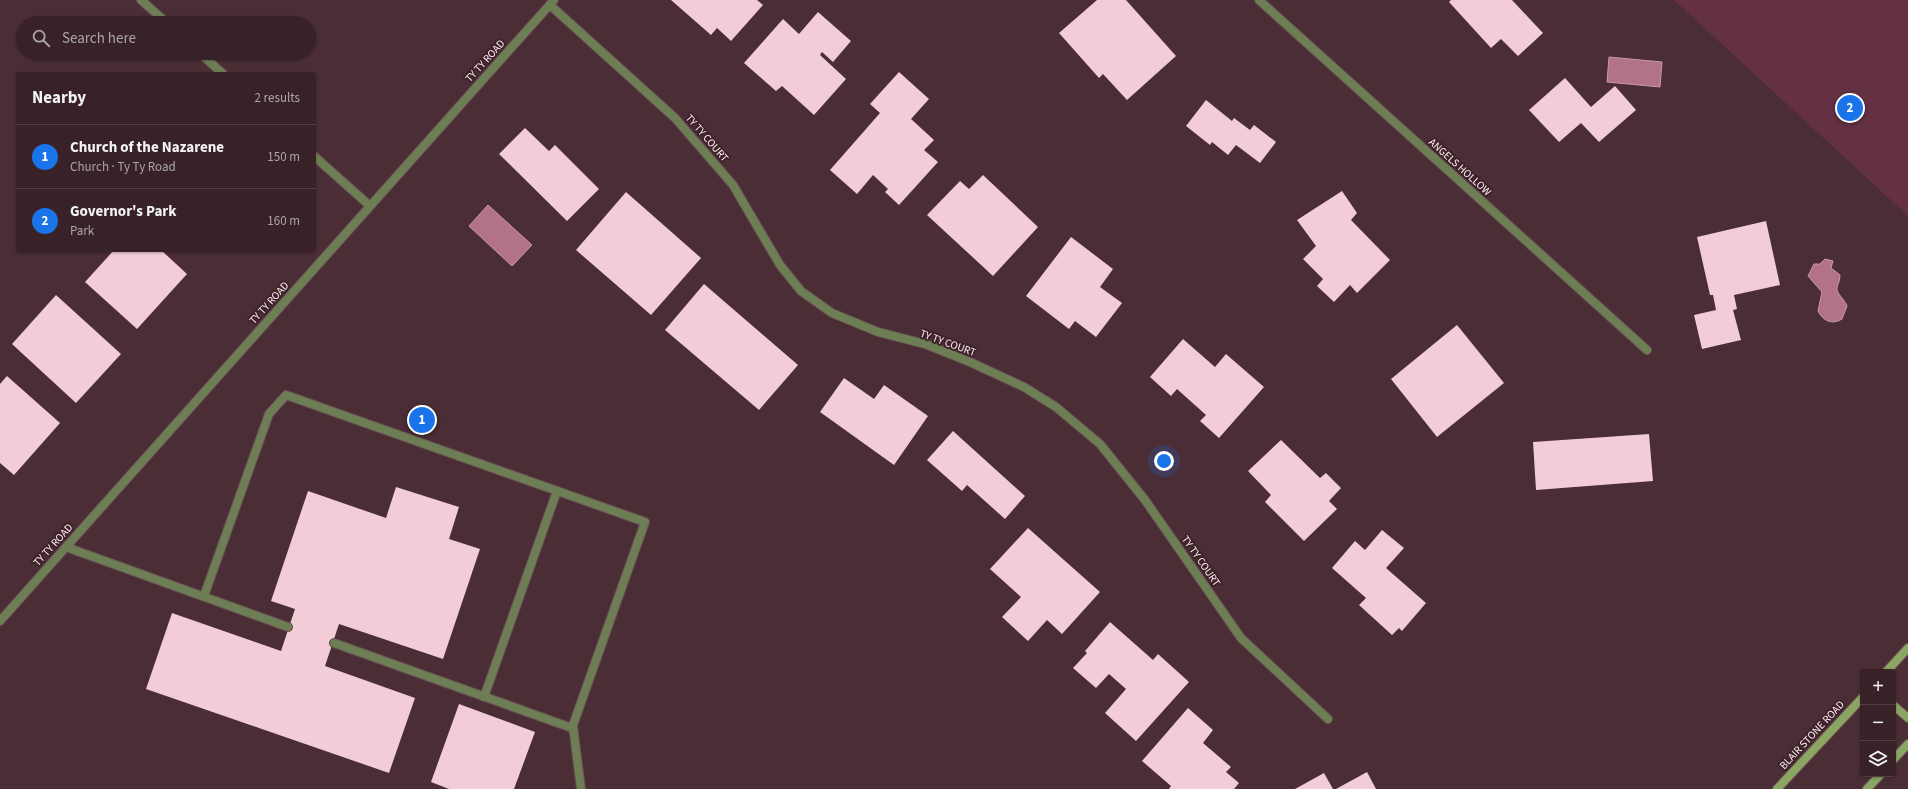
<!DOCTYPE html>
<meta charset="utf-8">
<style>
:root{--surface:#382228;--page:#3f2a30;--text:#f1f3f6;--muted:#aba4a8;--line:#523f45;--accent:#1a73e8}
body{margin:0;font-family:"Source Sans 3",sans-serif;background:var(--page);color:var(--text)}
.controls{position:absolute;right:12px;bottom:12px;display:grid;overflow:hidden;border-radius:4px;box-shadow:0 1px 3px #0004}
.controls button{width:36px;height:36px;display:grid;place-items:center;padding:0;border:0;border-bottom:1px solid var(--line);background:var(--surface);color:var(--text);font:20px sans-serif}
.you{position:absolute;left:1164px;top:461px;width:14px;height:14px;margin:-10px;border:3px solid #fff;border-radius:50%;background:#1a73e8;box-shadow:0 0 0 6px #1a73e833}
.badge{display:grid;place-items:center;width:26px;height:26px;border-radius:50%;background:var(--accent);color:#fff;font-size:13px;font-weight:700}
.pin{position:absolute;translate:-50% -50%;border:2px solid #fff;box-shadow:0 1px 4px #0006}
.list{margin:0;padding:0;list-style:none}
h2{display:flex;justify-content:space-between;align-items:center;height:52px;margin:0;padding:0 16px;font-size:17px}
h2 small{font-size:13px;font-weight:400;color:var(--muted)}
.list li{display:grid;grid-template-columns:26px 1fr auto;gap:12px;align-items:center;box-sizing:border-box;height:64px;padding:0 16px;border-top:1px solid var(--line)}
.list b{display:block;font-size:15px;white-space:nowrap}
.list p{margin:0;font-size:13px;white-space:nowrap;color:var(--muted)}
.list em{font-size:13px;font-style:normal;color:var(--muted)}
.icon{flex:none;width:22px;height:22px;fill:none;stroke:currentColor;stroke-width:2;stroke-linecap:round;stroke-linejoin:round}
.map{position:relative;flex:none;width:1908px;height:789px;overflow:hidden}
.search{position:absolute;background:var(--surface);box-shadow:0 1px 3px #0004;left:16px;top:16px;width:300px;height:44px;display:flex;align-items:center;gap:10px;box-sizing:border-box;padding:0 14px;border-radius:22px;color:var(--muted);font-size:15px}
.panel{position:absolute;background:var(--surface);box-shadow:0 1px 3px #0004;left:16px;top:72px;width:300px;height:180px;border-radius:4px}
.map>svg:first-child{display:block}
</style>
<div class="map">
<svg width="1908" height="789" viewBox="0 0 1908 789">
<rect width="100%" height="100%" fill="#4a2d35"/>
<!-- green -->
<path fill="#643142" d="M1674 0H1908V216Z"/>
<!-- water -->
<g fill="#b37386" stroke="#ca98a6">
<path d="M1609 57 1662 62 1660 87 1607 82Z"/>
<path d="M488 205 532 245 512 266 469 226Z"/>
<path d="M1825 259 1833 261 1831 268 1840 275C1840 281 1838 283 1837 288 1836 293 1845 300 1847 306L1842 319C1832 325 1823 321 1818 311L1822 292 1808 276 1814 264H1820Z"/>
</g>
<!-- building -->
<g fill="#f2ccd6">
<path d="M671 0H757L763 5 731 41 717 28 711 35Z"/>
<path d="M1097 0H1126L1176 56 1127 100 1103 74 1099 78 1059 33Z"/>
<path d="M1451 0H1512L1543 33 1518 56 1501 39 1491 48 1449 2Z"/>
<path d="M818 12 851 41 833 62 822 52 820 55 846 79 814 115 782 86 776 91 744 63 783 19 799 34Z"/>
<path d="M899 72 929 99 911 119 934 140 924 150 938 162 899 205 885 192 888 189 873 175 857 194 830 170 880 113 870 104Z"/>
<path d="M1565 78 1591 107 1615 86 1636 110 1599 142 1581 123 1559 142 1529 110Z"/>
<path d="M1206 100 1232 121 1234 118 1250 130 1254 125 1276 142 1260 163 1236 145 1228 155 1212 142 1210 145 1186 126Z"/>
<path d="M525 128 549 151 555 145 599 189 567 221 499 154Z"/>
<path d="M983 175 1038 227 993 276 927 215 960 181 969 189Z"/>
<path d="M1342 191 1357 213 1351 220 1390 260 1357 293 1350 285 1334 302 1317 286 1323 279 1303 259 1316 246 1297 220Z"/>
<path d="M626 192 701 258 651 315 576 250Z"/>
<path d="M1766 221 1780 285 1734 295 1737 309 1733 310 1741 340 1702 349 1694 315 1716 310 1713 295H1710L1697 237Z"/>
<path d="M1071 237 1113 269 1100 287 1122 303 1096 337 1075 321 1069 329 1026 296Z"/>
<path d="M114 250H161L187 274 137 329 85 282Z"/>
<path d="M704 284 798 365 759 410 665 330Z"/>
<path d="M56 295 121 354 76 403 12 344Z"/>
<path d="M1457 325 1504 383 1437 437 1391 379Z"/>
<path d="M1183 339 1215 367 1226 354 1264 387 1219 438 1200 421 1206 415 1177 389 1171 396 1150 377Z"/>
<path d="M7 376 60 423 14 475 0 463V384Z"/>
<path d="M844 378 874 399 884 385 928 416 894 465 820 412Z"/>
<path d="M953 431 1025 496 1005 519 967 485 962 491 927 460Z"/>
<path d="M1649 434 1653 481 1536 490 1533 442Z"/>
<path d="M1281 440 1320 478 1326 473 1341 488 1329 501 1337 509 1304 541 1265 502 1271 495 1248 471Z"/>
<path d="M396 487 459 507 449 539 480 549 443 659 339 624 325 666 415 698 389 773 146 689 172 613 281 651 295 609 271 601 308 491 386 518Z"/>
<path d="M1028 528 1100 592 1062 634 1047 620 1028 641 1002 617 1021 597 990 569Z"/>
<path d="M1382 530 1404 548 1386 568 1426 603 1402 631 1399 628 1392 635 1359 605 1366 598 1332 568 1355 541 1365 550Z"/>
<path d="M1110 622 1153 660 1158 654 1189 682 1136 741 1105 713 1126 689 1109 674 1096 688 1073 668 1087 653 1085 651Z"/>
<path d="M459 704 535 732 514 789H449L431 782Z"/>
<path d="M1188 708 1213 730 1203 743 1231 767 1226 772 1239 783 1234 789H1169L1171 786 1142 761Z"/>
<path d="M1367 772 1376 789H1336Z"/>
<path d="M1324 773 1333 789H1295Z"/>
</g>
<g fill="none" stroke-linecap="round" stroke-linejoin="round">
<!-- lane casing -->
<g stroke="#674c53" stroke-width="10">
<g id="lane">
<path d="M66 547 288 627"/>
<path d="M204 596 269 414 286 395 645 522 572 728 334 643"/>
<path d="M484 697 557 491"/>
<path d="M573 726 581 789"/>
</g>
</g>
<!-- street casing -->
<g stroke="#674c53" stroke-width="10">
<g id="street">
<path d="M141 0 167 23"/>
<path d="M1259 0 1647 350"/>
<path d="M550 5 675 118 733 185 780 265 801 291 832 313 878 332 925 344 970 362 1024 387 1056 407 1100 444 1145 500 1241 638 1328 719"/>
<path d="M200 53 223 74"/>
<path d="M314 156 370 206"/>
<path d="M0 621 554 0"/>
</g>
</g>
<!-- secondary casing -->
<g stroke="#674c53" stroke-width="10">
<g id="secondary">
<path d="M1886 672 1908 648"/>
<path d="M1893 705 1908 718"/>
<path d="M1893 760 1908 744"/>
<path d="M1777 789 1863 697"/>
<path d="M1867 789 1881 774"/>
</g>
</g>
<!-- lane -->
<use href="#lane" stroke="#6d7e54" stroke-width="8"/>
<!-- street -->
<use href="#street" stroke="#6d7e54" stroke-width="8"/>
<!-- secondary -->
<use href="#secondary" stroke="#8ba663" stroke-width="8"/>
</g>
<g text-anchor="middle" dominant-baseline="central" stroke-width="4" stroke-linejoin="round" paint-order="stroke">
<!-- street labels -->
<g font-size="11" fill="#feeef2" stroke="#3f232b">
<text transform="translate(485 61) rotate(-48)">TY TY ROAD</text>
<text transform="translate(707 138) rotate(49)">TY TY COURT</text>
<text transform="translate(1460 167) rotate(42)">ANGELS HOLLOW</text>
<text transform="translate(269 303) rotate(-48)">TY TY ROAD</text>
<text transform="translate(948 343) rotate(20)">TY TY COURT</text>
<text transform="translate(53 545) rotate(-48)">TY TY ROAD</text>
<text transform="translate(1201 561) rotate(55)">TY TY COURT</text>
<text transform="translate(1812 735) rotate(-47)">BLAIR STONE ROAD</text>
</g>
</g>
</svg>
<div class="controls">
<button>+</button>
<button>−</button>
<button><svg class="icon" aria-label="layers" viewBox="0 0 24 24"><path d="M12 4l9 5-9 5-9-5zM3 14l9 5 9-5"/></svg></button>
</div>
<div class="you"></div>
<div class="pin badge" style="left:422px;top:420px">1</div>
<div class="pin badge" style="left:1850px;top:108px">2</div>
<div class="search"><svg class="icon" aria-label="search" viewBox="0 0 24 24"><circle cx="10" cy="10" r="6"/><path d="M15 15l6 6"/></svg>Search here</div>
<section class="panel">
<h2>Nearby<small>2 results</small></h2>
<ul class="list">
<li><span class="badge">1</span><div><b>Church of the Nazarene</b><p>Church · Ty Ty Road</p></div><em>150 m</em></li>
<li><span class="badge">2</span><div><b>Governor's Park</b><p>Park</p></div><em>160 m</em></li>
</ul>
</section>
</div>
